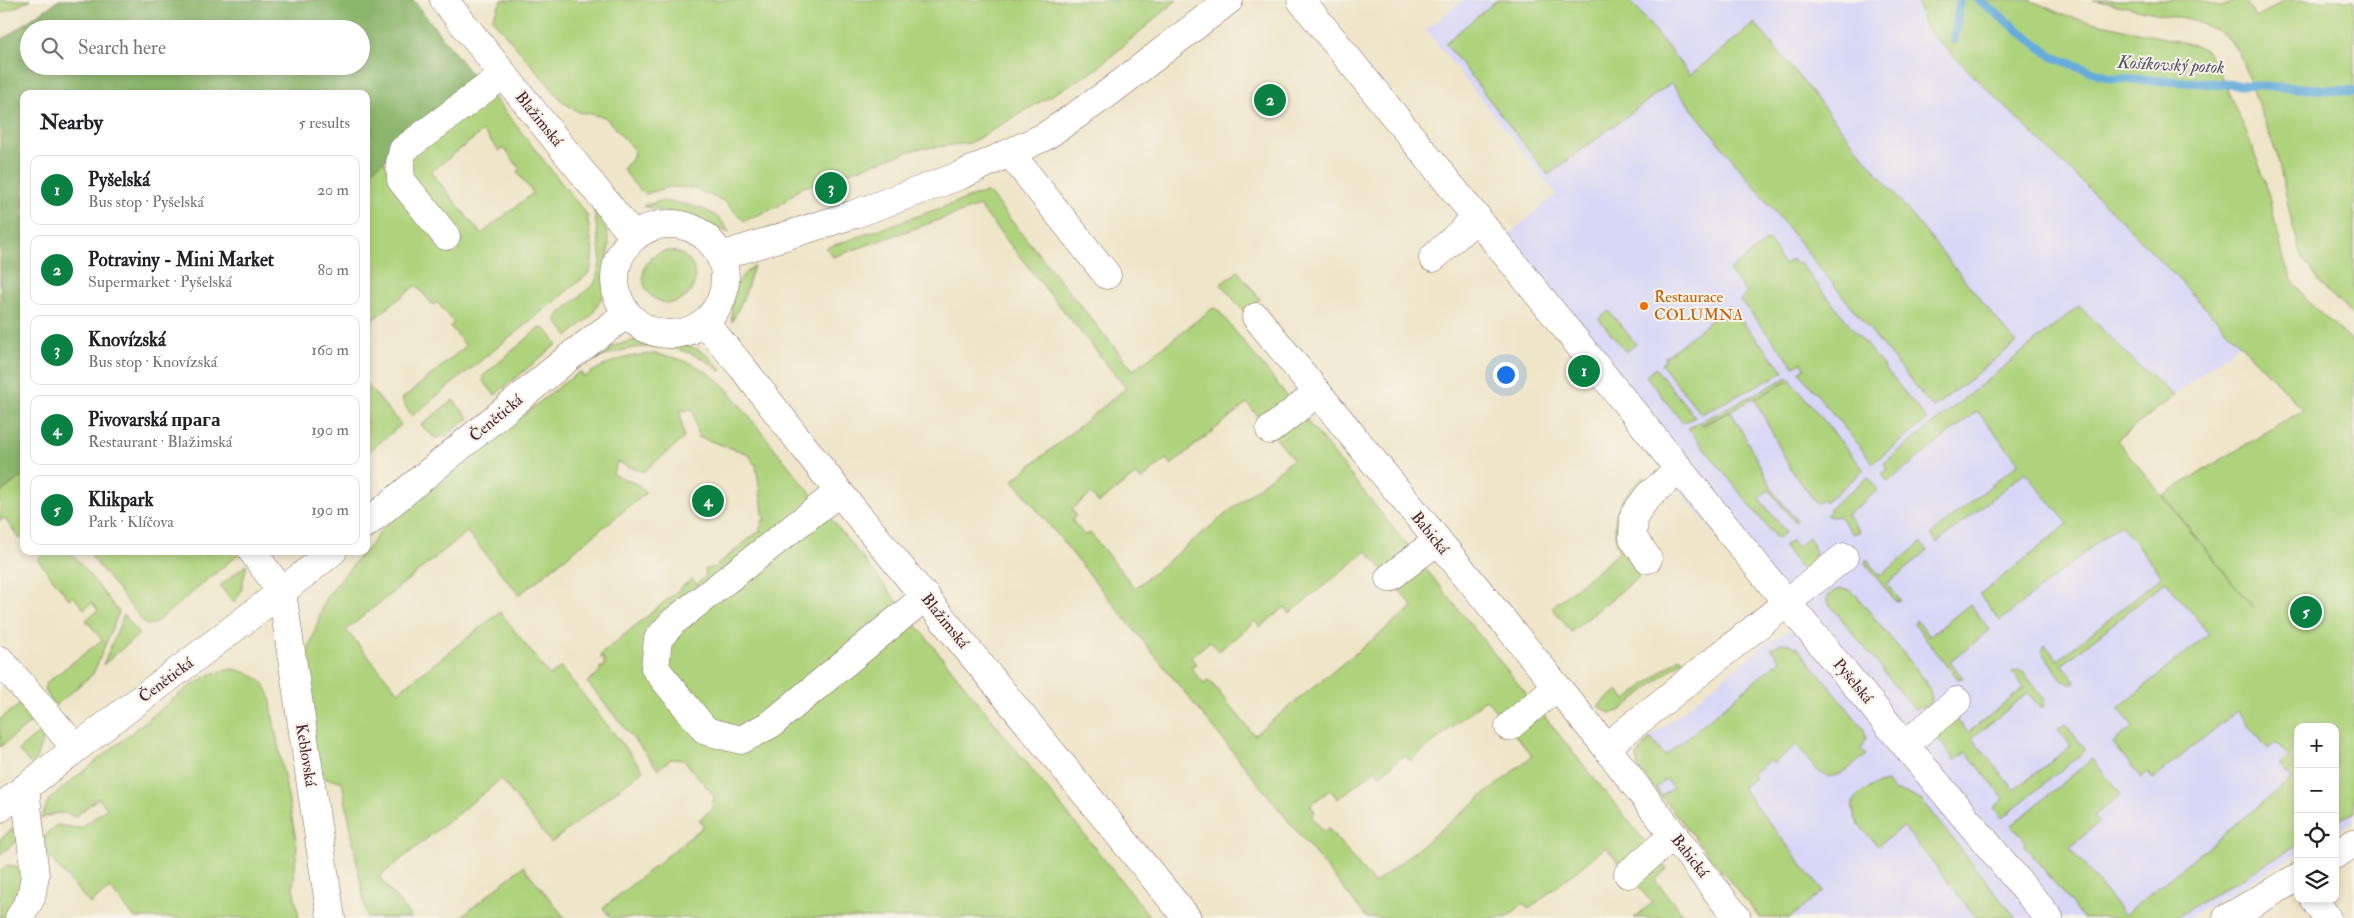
<!DOCTYPE html>
<meta charset="utf-8">
<style>
:root{--surface:#fff;--page:#f6f6f6;--text:#202124;--muted:#757577;--line:#e0e0e0;--accent:#0b8043}
body{margin:0;font-family:"IM FELL Double Pica",serif;background:var(--page);color:var(--text)}
.controls{position:absolute;right:15px;bottom:15px;display:grid;overflow:hidden;border-radius:10px;box-shadow:0 2px 8px #0003}
.controls button{width:45px;height:45px;display:grid;place-items:center;padding:0;border:0;border-bottom:1px solid var(--line);background:var(--surface);color:var(--text);font:25px sans-serif}
.you{position:absolute;left:1505px;top:374px;width:18px;height:18px;margin:-12px;border:4px solid #fff;border-radius:50%;background:#1a73e8;box-shadow:0 0 0 8px #1a73e833}
.badge{display:grid;place-items:center;width:32px;height:32px;border-radius:50%;background:var(--accent);color:#fff;font-size:16px;font-weight:700}
.pin{position:absolute;translate:-50% -50%;border:2px solid #fff;box-shadow:0 1px 5px #0006}
.list{margin:0;padding:0;list-style:none}
h2{display:flex;justify-content:space-between;align-items:center;height:65px;margin:0;padding:0 20px;font-size:21px}
h2 small{font-size:16px;font-weight:400;color:var(--muted)}
.list li{display:grid;grid-template-columns:32px 1fr auto;gap:15px;align-items:center;box-sizing:border-box;height:70px;margin:0 10px 10px;padding:0 10px;border:1px solid var(--line);border-radius:10px}
.list b{display:block;font-size:19px;white-space:nowrap}
.list p{margin:0;font-size:16px;white-space:nowrap;color:var(--muted)}
.list em{font-size:16px;font-style:normal;color:var(--muted)}
.icon{flex:none;width:28px;height:28px;fill:none;stroke:currentColor;stroke-width:2;stroke-linecap:round;stroke-linejoin:round}
.map{position:relative;flex:none;width:2354px;height:918px;overflow:hidden}
.search{position:absolute;background:var(--surface);box-shadow:0 2px 8px #0003;left:20px;top:20px;width:350px;height:55px;display:flex;align-items:center;gap:12px;box-sizing:border-box;padding:0 18px;border-radius:28px;color:var(--muted);font-size:19px}
.panel{position:absolute;background:var(--surface);box-shadow:0 2px 8px #0003;left:20px;top:90px;width:350px;height:465px;border-radius:10px}
.map>svg:first-child{display:block}
</style>
<div class="map">
<svg width="2354" height="918" viewBox="0 0 2354 918">
<rect width="100%" height="100%" fill="#f7f3e8"/>
<filter id="ink" filterUnits="userSpaceOnUse"><feTurbulence type="fractalNoise" baseFrequency=".02" numOctaves="2"/><feDisplacementMap in="SourceGraphic" scale="10" xChannelSelector="R" yChannelSelector="G"/><feConvolveMatrix kernelMatrix="1 2 1 2 8 2 1 2 1" color-interpolation-filters="sRGB"/></filter>
<filter id="wash" filterUnits="userSpaceOnUse"><feTurbulence type="fractalNoise" baseFrequency=".0096" numOctaves="4" result="noise"/><feDisplacementMap in="SourceGraphic" scale="20" xChannelSelector="R" yChannelSelector="G"/><feGaussianBlur stdDeviation="1.12" result="paint"/><feColorMatrix in="noise" values="0 0 0 0 0 0 0 0 0 0 0 0 0 0 0 0 0 1.4 0 .05"/><feComposite in="paint" operator="in"/></filter>
<g filter="url(#wash)">
<rect width="100%" height="100%" fill="#efe5c9"/>
<!-- built -->
<path fill="#d9d7f7" d="M1463 0H1917L1926 29 2132 231 2240 344 2117 440 2354 731V821L2335 832V727H2298V854L2188 918H1760L1638 768 1637 756 1650 738 1766 643 1791 630 1490 251 1556 194 1426 30Z"/>
<!-- green -->
<g fill="#afd37d" stroke="#7c7954" fill-rule="evenodd">
<path d="M0 0H31L0 14Z"/>
<path d="M502 0H1177L1095 70 970 143 917 149 801 188 777 207 744 221 724 201 693 188 670 187 645 194 634 184 623 169 633 157 634 150 605 117 579 112 564 103 492 19Z"/>
<path d="M1497 0H1630L1690 75 1755 23 2016 343 1933 408 1671 83 1548 175 1445 43Z"/>
<path d="M1917 0H2030L2066 16 2195 45 2207 51 2213 59 2246 131 2265 181 2285 263 2293 281 2307 300 2354 343V812L2335 823V727H2298V845L2175 918H2083L2023 844 2026 842 2012 825 2092 759 2121 794 2094 816 2100 822 2070 847 2124 915 2292 779 2280 764 2289 757 2276 742 2268 749 2237 711 2153 779 2148 772 2141 778 2113 743 2133 726 2118 708 2209 634 2166 581 2062 665 2075 682 2072 684 2063 681 2042 651 2045 645 2058 660 2162 576 2120 524 2000 621 1980 595 2068 524 2025 472 1937 543 1931 534 2019 463 1977 411 1888 482 1882 474 1888 469 1883 464 2079 306 2137 364 2174 396 2117 440 2254 609 2163 495 2303 410 2132 231 1926 29Z"/>
<path d="M2093 0H2202L2221 7 2239 0H2245L2256 18 2285 0H2354V316L2323 287 2303 258 2293 228 2277 155 2239 53 2228 38 2216 30 2194 21Z"/>
<path d="M491 94 587 215 593 252 591 268 587 275 412 416 405 406 402 399 466 346 450 326 454 323 437 302 433 305 416 285 366 325V175L384 160 395 189 448 252 462 240 409 173 408 154ZM483 131 499 151 504 148 520 169 517 172 533 193 481 234 431 172Z"/>
<path d="M986 192 989 193 1133 370 1213 308 1218 310 1667 869 1655 880 1686 918H1634L1652 903 1606 847 1529 909 1524 903 1506 918H1367L1013 480 1126 388 979 206 833 257 826 248ZM1247 403 1293 459 1135 588 1090 533 1085 536 1072 520 1076 516 1072 509 1091 494 1099 503 1136 474 1141 480 1166 459 1171 465ZM1367 551 1413 607 1254 735 1209 680 1204 684 1191 668 1196 664 1191 657 1210 641 1219 651 1255 621 1260 627 1285 607 1290 613ZM1486 699 1532 756 1374 884 1328 828 1324 832 1311 816 1315 812 1310 805 1330 790 1338 799 1375 770 1380 775 1405 755 1410 761Z"/>
<path d="M661 201C686 204 719 207 729 233L700 220 643 206Z"/>
<path d="M594 208 607 232 609 245 603 295 592 315 568 336 557 322V316L595 283 601 260Z"/>
<path d="M1768 240 1779 253 1777 255 1784 265 1792 259 1796 265 1799 262 1927 420 1873 463 1799 372 1805 368 1802 362 1794 366 1740 300 1747 293 1729 271Z"/>
<circle cx="669" cy="277" r="26"/>
<path d="M754 266 744 297 732 322C730 300 734 278 754 266Z"/>
<path d="M1238 271 1260 299 1244 312 1221 284Z"/>
<path d="M1729 306 1784 372 1701 414 1661 364 1666 360 1664 358Z"/>
<path d="M1609 311 1636 344 1626 352 1599 319Z"/>
<path d="M539 328 545 329 557 344 495 395 483 381V376Z"/>
<path d="M638 339C647 340 656 342 665 343 693 345 703 348 722 370L720 371C683 339 633 341 591 362L613 346Z"/>
<path d="M654 354C683 357 706 368 727 389L1151 918H611L603 908 704 826 699 820 712 809 714 796 684 760 671 759 658 769 587 682 600 672V667H604V658H601V654L692 579 697 584 706 576 705 569 718 567V564L759 531H761L760 529 763 520 766 519 764 518 756 466 757 464H754L749 454 698 437 693 409 680 411 684 438 643 472 617 462 613 474 639 485 646 493 519 595 467 532 346 630 398 692 500 612 550 676 561 667 643 770 551 843 501 779 379 877 412 918H367L342 781 326 779 314 762 304 665 325 599 364 551H366L383 528 561 385 580 372 584 377C606 362 627 355 654 354Z"/>
<path d="M1655 368 1695 417 1683 423 1646 376Z"/>
<path d="M1788 377 1864 470 1825 503 1823 500 1817 504 1790 468 1755 399 1788 381 1701 425 1702 426 1731 411 1775 494 1797 521 1795 522 1769 490 1759 498 1786 532 1777 539 1688 428Z"/>
<path d="M366 383 401 425 366 454Z"/>
<path d="M453 400 469 418 445 436 435 438 421 425Z"/>
<path d="M24 475V536L20 539 4 518 0 521V493Z"/>
<path d="M1644 477 1647 481 1628 552 1645 572 1571 632 1552 607 1619 553C1610 519 1616 499 1644 477Z"/>
<path d="M1868 477 1878 490 1847 515 1860 532 1853 534 1839 516 1831 517 1826 515 1831 511 1829 509Z"/>
<path d="M1809 537C1817 550 1821 565 1802 570L1783 546 1792 540 1797 547Z"/>
<path d="M1921 543 1927 551 1887 584 1900 600 1895 601 1865 563 1867 559 1880 576Z"/>
<path d="M47 551H70L119 612 93 674 55 706 44 689 46 683 102 640 86 620 98 610 92 603 84 609 73 596 69 599 37 559Z"/>
<path d="M87 551H202L205 555 211 551 241 552 154 624 146 625Z"/>
<path d="M247 564 241 591 234 603 220 586Z"/>
<path d="M1841 589 1850 590 1855 594 1926 681 1932 698 1927 706 1914 709 1826 600 1832 592Z"/>
<path d="M1970 604 1990 630 1950 662 1963 678 1958 679 1914 624 1916 620 1930 636Z"/>
<path d="M124 615 138 632V635L103 665Z"/>
<path d="M1781 643 1790 644 1799 649 1864 729 1866 740 1861 749 1866 755C1826 788 1827 782 1796 745L1773 764 1770 760 1752 774 1755 778 1742 788 1823 891 1790 918H1760L1638 768 1637 756 1650 738 1665 756 1780 660 1771 649ZM1666 779 1673 788 1662 796 1656 788Z"/>
<path d="M1680 657 1683 660 1620 711 1610 713 1598 706 1618 690 1626 700Z"/>
<path d="M232 669C259 674 271 684 272 713L297 845 293 887 299 918H135L110 888 90 904 46 853 42 843 48 832 57 825 77 828 82 827 107 808 98 798 75 817C62 810 54 813 41 819L49 799 187 688 211 674Z"/>
<path d="M2018 670 2024 673 2045 700 2042 709 2028 693 1972 738 2014 790 2071 746 2058 729 2065 724 2086 750 2002 818 1993 808 2004 799 1966 752 1955 761 1937 737 1941 730 1955 717 1968 733 2024 688 2012 672Z"/>
<path d="M27 699 40 715 0 747V719Z"/>
<path d="M44 729 43 739 33 767 18 750Z"/>
<path d="M1887 782 1893 790 1906 793 1922 801 2016 918H1974L1976 917 1903 826 1878 846C1870 837 1857 825 1854 814 1847 795 1873 784 1887 782Z"/>
<path d="M15 827 18 840 0 855V839Z"/>
<path d="M7 865 15 866 21 870C24 889 15 902 6 918H0V871Z"/>
<path d="M523 866 565 918H460Z"/>
</g>
<!-- forest -->
<path fill="#8bb56c" stroke="#6a6a4c" fill-rule="evenodd" d="M59 0H413L479 84 366 175V94H24V475L0 493V41ZM29 29H361V66H29Z"/>
<g fill="none" stroke-linecap="round" stroke-linejoin="round">
<!-- stream -->
<g stroke="#65acdb" stroke-width="9">
<path d="M1979 0 2053 57 2110 78 2354 91"/>
<path d="M1954 40 1960 0"/>
</g>
</g>
</g>
<g filter="url(#ink)">
<g fill="none" stroke-linecap="round" stroke-linejoin="round">
<!-- minor casing -->
<g stroke="#846462" stroke-width="29">
<g id="minor">
<path d="M444 0 634 237"/>
<path d="M1301 0 1787 603 2049 918"/>
<path d="M1010 153 1107 275"/>
<circle cx="670" cy="279" r="55"/>
<path d="M446 236 401 180 400 163 403 150 503 75"/>
<path d="M721 256 852 215 959 176 1044 137 1107 94 1229 0"/>
<path d="M1433 258 1477 217"/>
<path d="M1256 317 1606 747 1737 918"/>
<path d="M705 323 742 367 839 492 1187 918"/>
<path d="M1270 430 1317 393"/>
<path d="M839 492 673 622 658 639 655 668 706 731 741 740 771 724 926 596"/>
<path d="M366 524 573 354 627 314"/>
<path d="M252 551 282 592 331 918"/>
<path d="M1648 559 1633 538 1634 515 1648 496 1680 469"/>
<path d="M1389 578 1437 541"/>
<path d="M0 660 76 748"/>
<path d="M1509 727 1556 687"/>
<path d="M1906 744 1957 701"/>
<path d="M1606 747 1844 557"/>
<path d="M0 808C109 720 224 639 333 551"/>
<path d="M2335 855 2354 843"/>
<path d="M1628 874 1674 835"/>
<path d="M2314 899 2327 918"/>
<path d="M19 918 31 898 35 875 25 788"/>
<path d="M2227 918 2298 877"/>
</g>
</g>
<!-- minor -->
<use href="#minor" stroke="#fff" stroke-width="28"/>
</g>
</g>
<!-- markers -->
<circle fill="#e8710a" stroke="#f7f3e8" stroke-width="2" cx="1644" cy="306" r="5"/>
<g text-anchor="middle" dominant-baseline="central" stroke-width="4" stroke-linejoin="round" paint-order="stroke">
<!-- street labels -->
<g font-size="16" fill="#4a1f2b" stroke="#f7f3e8">
<text transform="translate(539 119) rotate(51)">Blažimská</text>
<text transform="translate(496 418) rotate(-40)">Čenětická</text>
<text transform="translate(1430 533) rotate(51)">Babická</text>
<text transform="translate(945 621) rotate(51)">Blažimská</text>
<text transform="translate(166 680) rotate(-37)">Čenětická</text>
<text transform="translate(1853 681) rotate(50)">Pyšelská</text>
<text transform="translate(306 755) rotate(81)">Keblovská</text>
<text transform="translate(1690 856) rotate(52)">Babická</text>
</g>
<!-- food labels -->
<g font-size="16" fill="#c56008" stroke="#f7f3e8" text-anchor="start">
<text x="1654" y="297">Restaurace<tspan x="1654" dy="18">COLUMNA</tspan></text>
</g>
<!-- water labels -->
<g font-size="18" font-style="italic" fill="#535069" stroke="#f7f3e8">
<text transform="translate(2171 65) rotate(3)">Košíkovský potok</text>
</g>
</g>
</svg>
<div class="controls">
<button>+</button>
<button>−</button>
<button><svg class="icon" aria-label="locate" viewBox="0 0 24 24"><circle cx="12" cy="12" r="6"/><path d="M12 2v4M12 18v4M2 12h4M18 12h4"/></svg></button>
<button><svg class="icon" aria-label="layers" viewBox="0 0 24 24"><path d="M12 4l9 5-9 5-9-5zM3 14l9 5 9-5"/></svg></button>
</div>
<div class="you"></div>
<div class="pin badge" style="left:1584px;top:371px">1</div>
<div class="pin badge" style="left:1270px;top:100px">2</div>
<div class="pin badge" style="left:831px;top:188px">3</div>
<div class="pin badge" style="left:708px;top:501px">4</div>
<div class="pin badge" style="left:2306px;top:612px">5</div>
<div class="search"><svg class="icon" aria-label="search" viewBox="0 0 24 24"><circle cx="10" cy="10" r="6"/><path d="M15 15l6 6"/></svg>Search here</div>
<section class="panel">
<h2>Nearby<small>5 results</small></h2>
<ul class="list">
<li><span class="badge">1</span><div><b>Pyšelská</b><p>Bus stop · Pyšelská</p></div><em>20 m</em></li>
<li><span class="badge">2</span><div><b>Potraviny - Mini Market</b><p>Supermarket · Pyšelská</p></div><em>80 m</em></li>
<li><span class="badge">3</span><div><b>Knovízská</b><p>Bus stop · Knovízská</p></div><em>160 m</em></li>
<li><span class="badge">4</span><div><b>Pivovarská прага</b><p>Restaurant · Blažimská</p></div><em>190 m</em></li>
<li><span class="badge">5</span><div><b>Klikpark</b><p>Park · Klíčova</p></div><em>190 m</em></li>
</ul>
</section>
</div>
